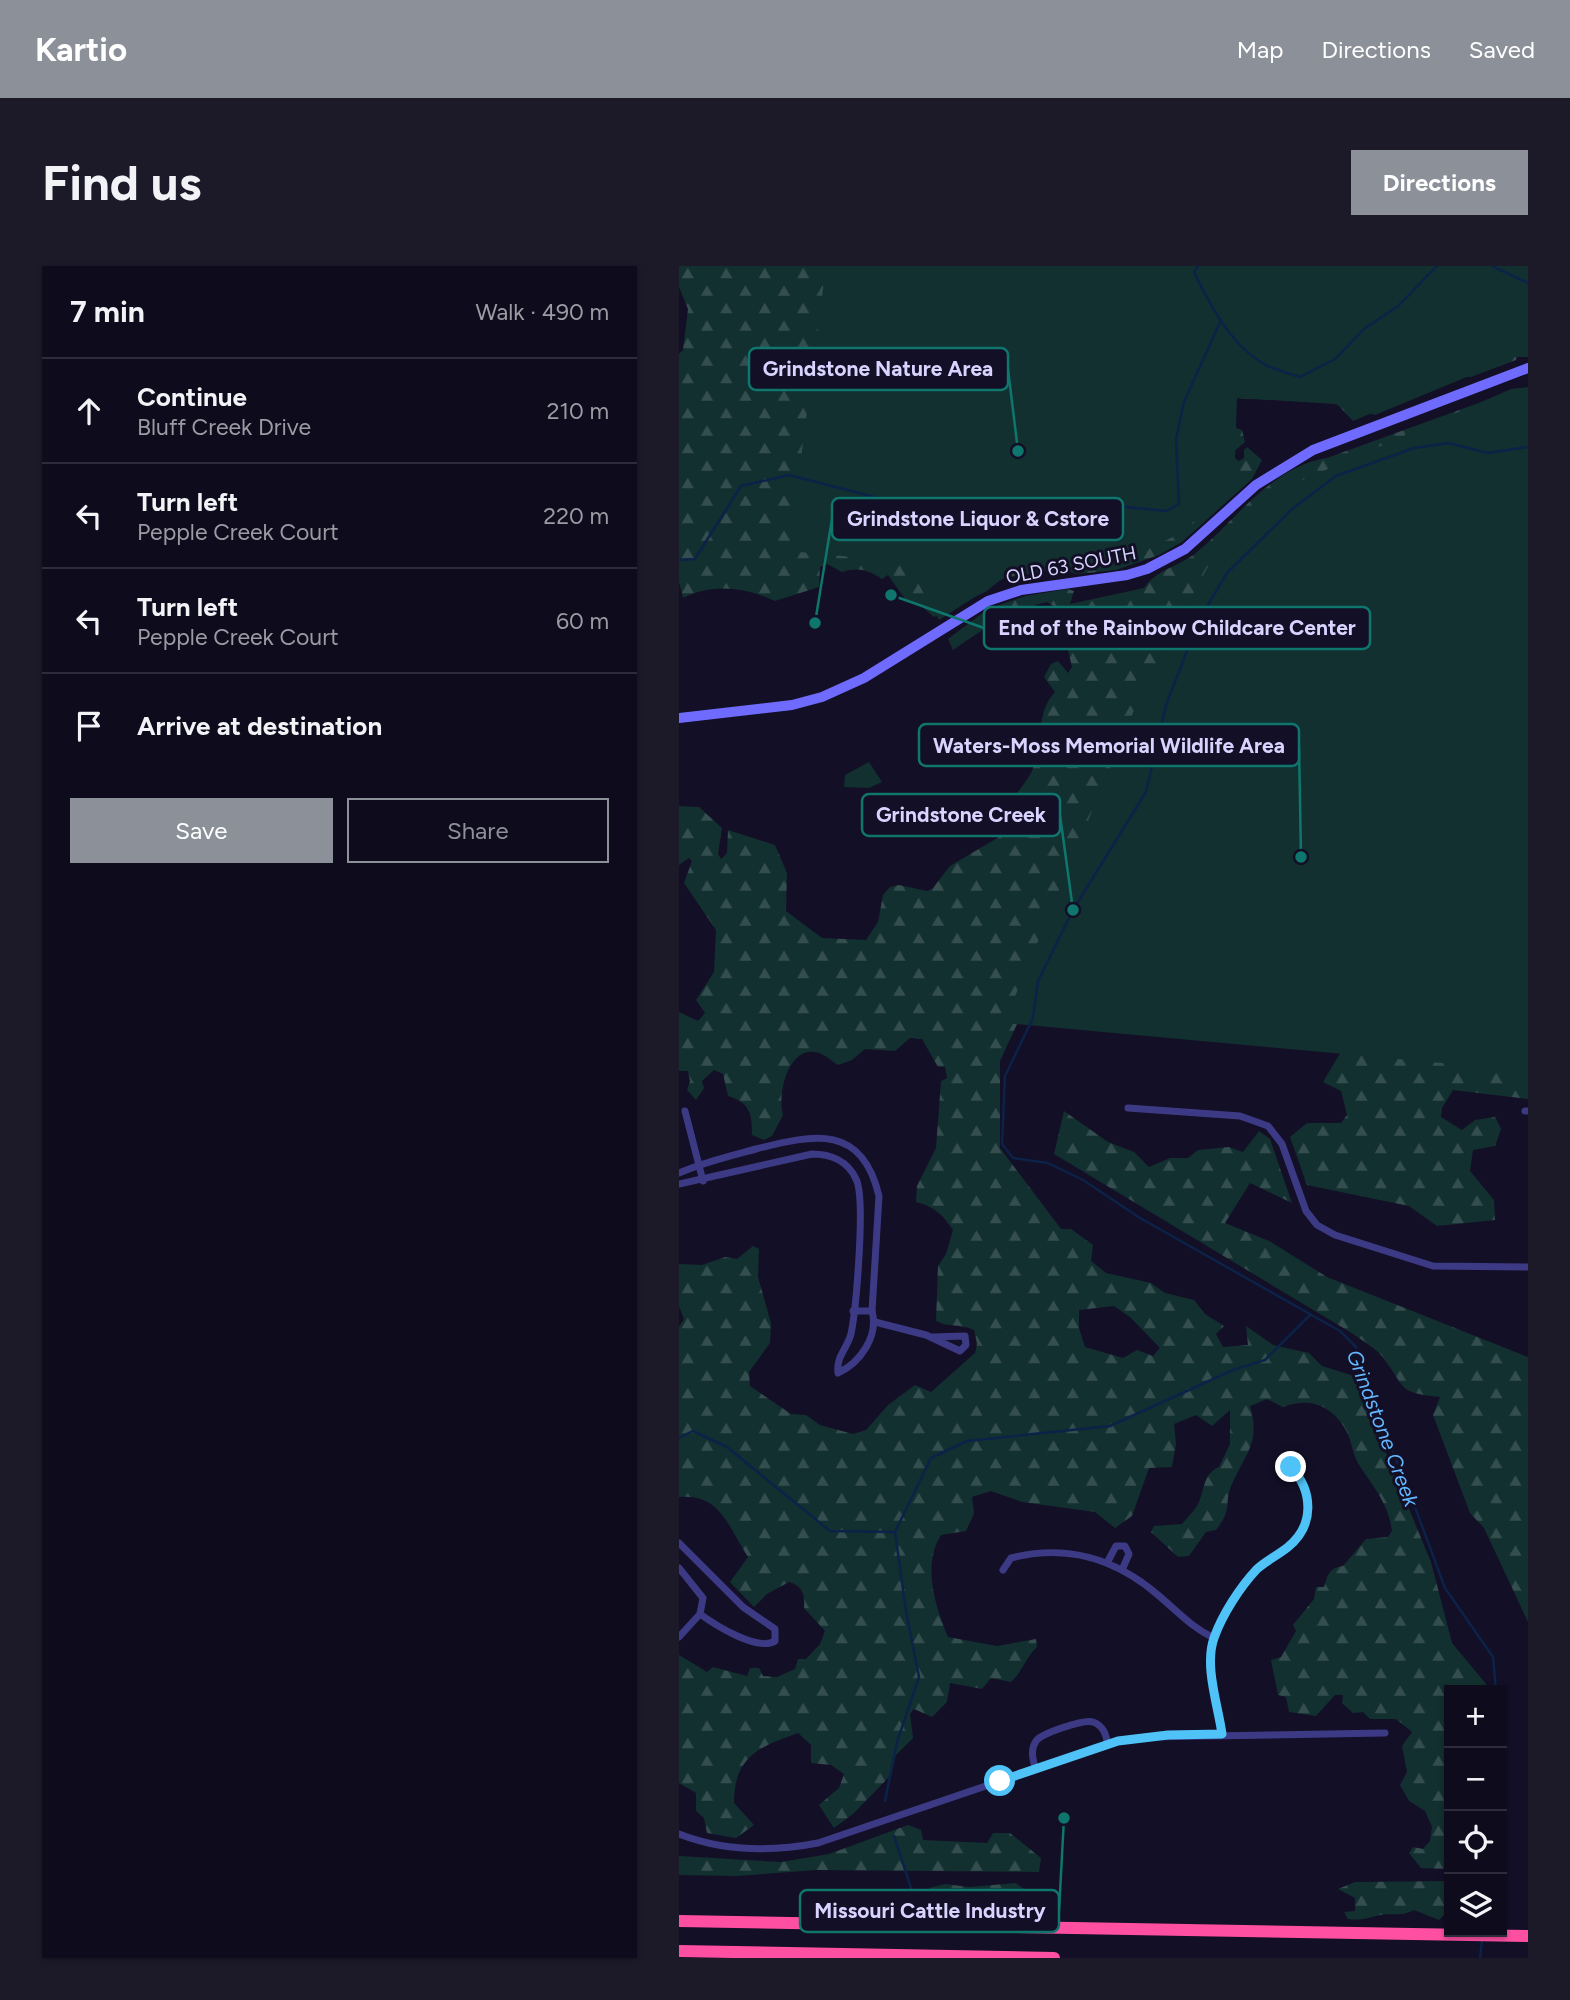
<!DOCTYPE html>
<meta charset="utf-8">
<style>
:root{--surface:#0e0b1c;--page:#1c1929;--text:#f1f3f6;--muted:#9b9ba3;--line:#2e2b3b;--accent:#8c9099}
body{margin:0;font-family:Figtree,sans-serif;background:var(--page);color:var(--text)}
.controls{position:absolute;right:21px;bottom:21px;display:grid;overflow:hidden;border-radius:0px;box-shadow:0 2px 5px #0004}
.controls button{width:63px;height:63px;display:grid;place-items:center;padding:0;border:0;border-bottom:2px solid var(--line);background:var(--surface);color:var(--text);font:35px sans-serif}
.stop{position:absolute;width:21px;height:21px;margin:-16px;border:5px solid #4fc3f7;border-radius:50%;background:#fff}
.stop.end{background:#4fc3f7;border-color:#fff;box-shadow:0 2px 7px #0008}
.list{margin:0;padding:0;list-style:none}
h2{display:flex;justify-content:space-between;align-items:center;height:91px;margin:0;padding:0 28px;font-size:30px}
h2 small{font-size:23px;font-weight:400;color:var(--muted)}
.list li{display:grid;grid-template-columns:46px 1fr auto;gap:21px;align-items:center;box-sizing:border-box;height:105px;padding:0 28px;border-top:2px solid var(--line)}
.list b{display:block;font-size:26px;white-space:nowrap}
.list p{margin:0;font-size:23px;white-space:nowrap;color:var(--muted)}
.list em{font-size:23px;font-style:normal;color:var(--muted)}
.actions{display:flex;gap:14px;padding:21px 28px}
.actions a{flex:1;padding:16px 0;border:2px solid var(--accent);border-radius:0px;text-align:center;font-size:24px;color:var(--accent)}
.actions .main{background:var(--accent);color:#fff}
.icon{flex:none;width:38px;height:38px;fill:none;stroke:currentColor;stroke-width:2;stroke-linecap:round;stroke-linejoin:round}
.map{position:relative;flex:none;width:849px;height:1692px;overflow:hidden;border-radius:0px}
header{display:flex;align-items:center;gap:42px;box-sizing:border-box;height:98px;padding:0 35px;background:var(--accent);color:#fff}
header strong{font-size:33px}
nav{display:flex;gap:38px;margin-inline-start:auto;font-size:24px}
.intro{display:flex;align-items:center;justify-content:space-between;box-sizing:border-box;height:168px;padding:0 42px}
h1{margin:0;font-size:49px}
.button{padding:18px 32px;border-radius:0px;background:var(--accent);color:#fff;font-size:24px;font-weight:700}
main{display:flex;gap:42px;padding:0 42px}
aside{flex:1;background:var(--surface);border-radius:0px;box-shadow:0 2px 5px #0004}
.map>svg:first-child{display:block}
</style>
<header>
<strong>Kartio</strong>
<nav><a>Map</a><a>Directions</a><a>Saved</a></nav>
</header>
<div class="intro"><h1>Find us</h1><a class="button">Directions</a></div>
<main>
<aside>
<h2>7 min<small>Walk · 490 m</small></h2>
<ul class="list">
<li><svg class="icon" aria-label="ahead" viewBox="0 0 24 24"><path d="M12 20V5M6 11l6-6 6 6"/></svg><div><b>Continue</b><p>Bluff Creek Drive</p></div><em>210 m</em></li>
<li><svg class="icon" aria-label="left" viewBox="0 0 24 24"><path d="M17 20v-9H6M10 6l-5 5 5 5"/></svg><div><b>Turn left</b><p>Pepple Creek Court</p></div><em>220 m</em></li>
<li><svg class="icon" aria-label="left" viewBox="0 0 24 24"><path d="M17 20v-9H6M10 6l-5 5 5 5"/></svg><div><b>Turn left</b><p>Pepple Creek Court</p></div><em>60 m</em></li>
<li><svg class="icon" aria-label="arrive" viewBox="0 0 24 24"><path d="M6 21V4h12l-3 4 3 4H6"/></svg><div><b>Arrive at destination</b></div></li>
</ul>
<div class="actions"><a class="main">Save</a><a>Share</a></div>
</aside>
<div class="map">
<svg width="849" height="1692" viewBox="0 0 849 1692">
<defs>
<pattern id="forest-firs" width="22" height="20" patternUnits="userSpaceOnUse" patternTransform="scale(1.75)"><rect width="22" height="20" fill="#12302f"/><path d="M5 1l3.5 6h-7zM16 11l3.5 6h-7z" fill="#344d4e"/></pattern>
</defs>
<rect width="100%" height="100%" fill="#130f26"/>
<!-- forest -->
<g fill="url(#forest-firs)" fill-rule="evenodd">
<path d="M0 0H505L839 84 837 94 792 111H777L674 155 656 136 551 132V160L563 164 566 176 551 189 560 195 565 192V184L568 181 583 194 573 213 503 276 480 289 437 304 399 308 378 303 322 313 308 325 255 351 241 339 228 336 209 309 203 313C189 304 180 301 163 306L148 298 141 301 140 321 96 335C65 321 34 317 4 332L0 316V88L4 84 9 43 0 21Z"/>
<path d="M827 127 352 728 321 795V882L382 963H392L414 979 412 995 427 1007 472 1017 486 1027 515 1034 526 1048 545 1060 537 1068 544 1081 569 1079 567 1060 594 1079 630 1087 643 1100 675 1110 752 1296 773 1377 812 1424H770V1603L742 1602 730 1587 734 1581 744 1583 751 1575 753 1561 746 1545 730 1535 721 1519 728 1506 723 1480 733 1466 717 1453H691L684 1446 674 1447 663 1437 664 1429H656L637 1450 610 1446 607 1431 599 1429 592 1394 602 1391 617 1365 614 1359 635 1333 637 1321H645C649 1308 650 1302 664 1300L687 1273 709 1271 713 1265C709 1236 694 1221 679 1197 673 1186 672 1171 665 1161 649 1137 629 1132 604 1141L588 1133 571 1140C582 1176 566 1188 553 1218 544 1238 555 1241 537 1264L527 1266 510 1290 499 1291 472 1266 475 1260 503 1258C508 1252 514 1246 518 1240 526 1226 523 1208 540 1201L551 1178V1144L533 1160 517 1149 495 1158 497 1178 493 1201 470 1202 453 1250 436 1262 416 1246 343 1236 312 1225 293 1231 295 1247 287 1265 262 1269C243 1299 256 1340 269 1371L318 1380 357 1373 358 1381C346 1392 344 1405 332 1416L312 1412 303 1423 271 1417 268 1436 253 1451 235 1443 231 1448 234 1472 217 1489 212 1509 174 1548 155 1562 140 1539 160 1522 165 1508 152 1499 132 1497V1479L119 1467C80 1481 55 1490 55 1537L75 1559 57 1572 28 1567 25 1552 17 1545V1527L0 1517V1389L28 1406 34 1401 68 1410 71 1402H80L84 1410 98 1411 116 1403 119 1393H127L141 1378 146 1365 125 1342C126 1329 124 1320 110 1316L88 1328 75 1341 51 1316 69 1291C49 1261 42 1227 0 1231V1061L5 1053 0 1040V998L23 999 46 991 58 993 74 980 80 983 79 1011 92 1057 91 1077 70 1106 71 1120 112 1148 127 1149 141 1159 174 1168 187 1164 209 1139 236 1119 252 1126 296 1087 298 1078 295 1064C281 1057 270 1062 257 1055L259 1000 267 988 274 964C264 949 255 940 237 936L238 920 257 882 262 815 268 812 266 801H259L243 773 231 772 216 785 186 783 173 794 159 799C153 795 146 789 140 787 109 777 98 829 104 849L93 870 85 874 73 869C73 847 71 837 49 830L44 808 35 804 23 815 25 822 17 834 8 824 11 815 9 805H0V746L19 755 26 747 17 734 35 706 37 664 5 617 13 595 10 592 0 599V540L20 541 43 562 39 588 42 593 48 587 49 564 96 579 108 607 107 645 143 672 187 674 199 656 204 629 211 621 220 619 248 625 253 623 271 600 320 571 330 554 327 541C335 530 347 517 353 505 364 479 356 447 376 426L365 411 372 398 379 395 389 407 393 401 379 343 368 336C332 344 304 363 274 384L269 373 309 343 346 330 389 323 395 325 391 338 465 322C479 302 500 301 518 286 559 252 592 201 648 192ZM435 1040 451 1051 481 1082 474 1090 458 1084 444 1092 406 1081 400 1062V1044Z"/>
<path d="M849 704V833L774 824 763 842 762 851 783 864 796 854 816 851 822 863 816 880 794 884 791 905 815 934 816 954 758 960 730 940 628 919 611 871 628 857H662L668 849 662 825 644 816 669 774Z"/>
<path d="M385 845 429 876 455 886 470 901 491 892H509L519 884 550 881 564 886 580 865 591 873 613 937 571 917 546 957 590 975 648 1011 849 1091V1356L805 1262 791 1247 754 1149 761 1131C720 1127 727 1123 706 1094 699 1083 682 1074 671 1066L375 888Z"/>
<path d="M229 1559 242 1564 244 1574 308 1577 314 1567H331L362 1592 360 1606 137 1604 58 1610 0 1609V1590L102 1596 150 1588Z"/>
<path d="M770 1615V1643L760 1654 735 1644C722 1651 716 1647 702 1649 688 1651 686 1655 669 1653L665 1646 676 1645V1632L659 1623 676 1616Z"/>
<path d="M337 1617 350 1627 347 1637 330 1647 318 1648 307 1642 292 1643 279 1635H268L250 1622 266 1618 290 1621Z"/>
</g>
<!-- park -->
<g fill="#12302f">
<path d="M147 0H849V91H836L696 149 655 138 558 132 555 222 498 269 432 301H342L260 354 227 296 110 285Z"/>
<path d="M849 121V805L325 757 463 425 534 291 594 227 832 123Z"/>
<path d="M190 496 203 516 190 522 165 521 166 509Z"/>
</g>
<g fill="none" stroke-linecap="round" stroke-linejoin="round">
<!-- stream -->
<g stroke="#0c2248" stroke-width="2.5">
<path d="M519 0 515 6C531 39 551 78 585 98 595 104 610 107 621 111L656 93 685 63 719 40 758 0"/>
<path d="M813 0 849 17"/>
<path d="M0 294 16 293 62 220 110 209 211 235 303 253 425 239 487 245 500 238 497 173 505 136 542 54"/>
<path d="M0 1172 14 1165 48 1181 151 1265 216 1266 252 1192 288 1175 431 1160 554 1104 586 1094 631 1049"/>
<path d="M817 1424 814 1391 766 1322 730 1225 682 1109 677 1081 661 1065 461 952 404 914 369 897 334 892 323 878 326 810 354 752 359 715 394 644 467 526 487 439 520 354 548 307 613 243 657 210 735 182 770 177 808 187 849 181"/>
<path d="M823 1514V1593"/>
<path d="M206 1535 218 1476 240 1411 227 1345 216 1266"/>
<path d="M215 1570 237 1637"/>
<path d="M801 1692 803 1674"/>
</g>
<!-- street -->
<g stroke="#3d3a85" stroke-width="7">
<path d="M449 842 561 850 589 860 603 878 627 945 638 959 656 969 754 1000 849 1001"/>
<path d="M6 845 24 915"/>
<path d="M846 845H849"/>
<path d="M0 907C25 896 51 890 77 883 136 868 183 858 200 930L193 1045C200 1070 181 1097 159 1107 157 1090 168 1083 172 1068 177 1043 187 932 177 913 169 895 152 888 133 888L0 918"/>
<path d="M174 1045H193"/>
<path d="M196 1056 247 1069 281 1085 287 1079 286 1070 253 1071"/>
<path d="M0 1277 64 1341 96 1363V1375C79 1386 36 1359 21 1348L24 1332 0 1302"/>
<path d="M428 1297 437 1280H446L450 1288 443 1304"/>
<path d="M324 1304 332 1292C386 1278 436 1292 479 1329 498 1345 512 1361 535 1372"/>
<path d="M0 1371 21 1348"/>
<path d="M543 1468C539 1439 525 1400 535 1372 543 1349 561 1321 578 1303 587 1295 599 1289 609 1281 636 1259 633 1225 612 1201"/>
<path d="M356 1502C354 1493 351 1484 357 1475 363 1467 405 1453 414 1456 425 1460 427 1469 429 1479"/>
<path d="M0 1568C46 1586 92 1586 139 1577L439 1475 467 1471 706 1467"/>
</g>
<!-- secondary -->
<path stroke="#6f6bff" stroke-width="10" d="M0 452 113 439 143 431 185 412 309 335 342 324 448 309 468 303 506 283 577 219 634 184 849 102"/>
<!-- highway -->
<g stroke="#ff4fa3" stroke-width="12">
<path d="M0 1655 849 1670"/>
<path d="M0 1685 375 1692"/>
</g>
</g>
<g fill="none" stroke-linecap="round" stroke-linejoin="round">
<!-- route -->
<path stroke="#4fc3f7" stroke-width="9" d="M321 1515 439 1475 489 1469 543 1468C539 1439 525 1400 535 1372 543 1349 561 1321 578 1303 587 1295 599 1289 609 1281 636 1259 634 1225 612 1201"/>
</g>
<g text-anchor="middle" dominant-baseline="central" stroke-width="6" stroke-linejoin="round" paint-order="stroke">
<!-- street labels -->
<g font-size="19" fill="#d9d4ff" stroke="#130f26">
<text transform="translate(392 299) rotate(-11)">OLD 63 SOUTH</text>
</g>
<!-- water labels -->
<g font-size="21" font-style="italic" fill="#62b6ff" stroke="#130f26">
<text transform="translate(704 1162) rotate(69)">Grindstone Creek</text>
</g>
</g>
<!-- callouts -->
<path fill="none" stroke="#0f766e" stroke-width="2.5" d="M339 185L329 103M136 357L153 253M212 329L305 362M622 591L620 479M394 644L381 549M385 1552L380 1645"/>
<g fill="#0f766e" stroke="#130f26" stroke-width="2.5">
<circle cx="339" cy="185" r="7"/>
<circle cx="136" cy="357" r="7"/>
<circle cx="212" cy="329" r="7"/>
<circle cx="622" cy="591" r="7"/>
<circle cx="394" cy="644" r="7"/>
<circle cx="385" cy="1552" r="7"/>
</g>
<g fill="#130f26" stroke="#0f766e" stroke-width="2.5">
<rect x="70" y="82" width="259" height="42" rx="7"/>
<rect x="153" y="232" width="291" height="42" rx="7"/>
<rect x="305" y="341" width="386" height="42" rx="7"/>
<rect x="240" y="458" width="380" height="42" rx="7"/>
<rect x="183" y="528" width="198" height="42" rx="7"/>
<rect x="121" y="1624" width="259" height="42" rx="7"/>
</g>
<g font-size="21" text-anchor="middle" font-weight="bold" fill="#d9d4ff">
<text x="199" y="110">Grindstone Nature Area</text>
<text x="299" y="260">Grindstone Liquor &amp; Cstore</text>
<text x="498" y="369">End of the Rainbow Childcare Center</text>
<text x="430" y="487">Waters-Moss Memorial Wildlife Area</text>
<text x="282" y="556">Grindstone Creek</text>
<text x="251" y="1652">Missouri Cattle Industry</text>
</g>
</svg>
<div class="controls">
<button>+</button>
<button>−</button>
<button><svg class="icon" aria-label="locate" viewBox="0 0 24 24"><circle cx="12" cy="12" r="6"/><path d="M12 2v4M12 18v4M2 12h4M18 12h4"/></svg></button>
<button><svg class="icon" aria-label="layers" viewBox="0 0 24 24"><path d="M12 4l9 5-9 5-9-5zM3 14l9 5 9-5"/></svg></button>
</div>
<div class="stop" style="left:321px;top:1515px"></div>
<div class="stop end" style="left:612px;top:1201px"></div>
</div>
</main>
